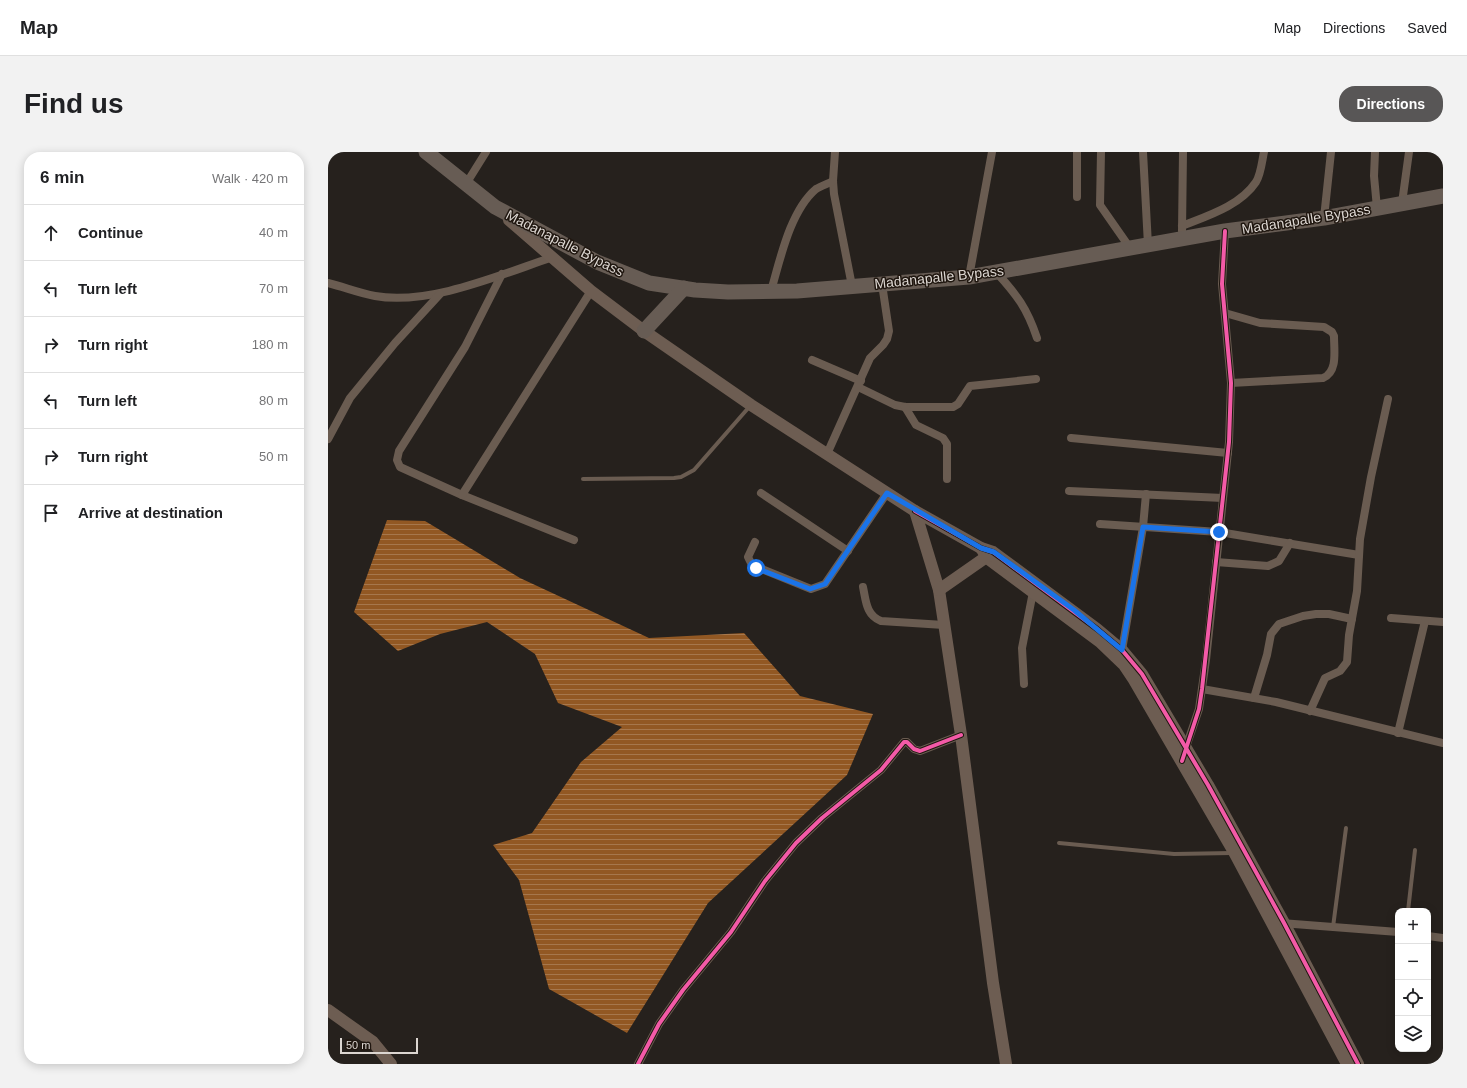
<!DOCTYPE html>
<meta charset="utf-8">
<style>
:root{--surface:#fff;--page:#f2f2f2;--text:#202124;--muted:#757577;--line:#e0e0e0;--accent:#585656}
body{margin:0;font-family:Arial,sans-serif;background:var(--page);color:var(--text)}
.controls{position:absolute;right:12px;bottom:12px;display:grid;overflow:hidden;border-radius:8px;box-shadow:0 2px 10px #0003}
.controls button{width:36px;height:36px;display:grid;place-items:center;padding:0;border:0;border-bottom:1px solid var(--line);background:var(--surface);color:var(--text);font:20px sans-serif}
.scale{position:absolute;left:12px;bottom:10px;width:78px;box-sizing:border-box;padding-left:4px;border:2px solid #dcd6d1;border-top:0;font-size:11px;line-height:14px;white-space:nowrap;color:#dcd6d1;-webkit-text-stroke:3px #201710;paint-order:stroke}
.stop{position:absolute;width:12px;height:12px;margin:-9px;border:3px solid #1a73e8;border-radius:50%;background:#fff}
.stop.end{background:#1a73e8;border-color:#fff;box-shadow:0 1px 4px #0008}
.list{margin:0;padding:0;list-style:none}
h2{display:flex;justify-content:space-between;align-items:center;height:52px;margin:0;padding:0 16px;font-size:17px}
h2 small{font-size:13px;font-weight:400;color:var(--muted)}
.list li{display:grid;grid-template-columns:26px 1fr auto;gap:12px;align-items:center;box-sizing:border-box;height:56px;padding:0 16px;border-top:1px solid var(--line)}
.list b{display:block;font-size:15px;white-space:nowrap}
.list em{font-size:13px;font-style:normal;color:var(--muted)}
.icon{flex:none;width:22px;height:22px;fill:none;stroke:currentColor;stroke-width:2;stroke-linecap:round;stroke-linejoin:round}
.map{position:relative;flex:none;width:1115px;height:912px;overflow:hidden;border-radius:16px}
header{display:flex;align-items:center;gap:24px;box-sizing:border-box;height:56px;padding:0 20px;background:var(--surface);border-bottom:1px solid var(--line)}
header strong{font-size:19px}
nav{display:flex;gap:22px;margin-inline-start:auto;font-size:14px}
.intro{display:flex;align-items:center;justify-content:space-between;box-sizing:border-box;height:96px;padding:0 24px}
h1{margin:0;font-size:28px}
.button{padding:10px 18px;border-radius:16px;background:var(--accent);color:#fff;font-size:14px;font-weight:700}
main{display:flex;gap:24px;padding:0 24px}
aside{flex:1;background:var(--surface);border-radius:16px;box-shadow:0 2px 10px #0003}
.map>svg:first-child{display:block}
</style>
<header>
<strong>Map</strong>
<nav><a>Map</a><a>Directions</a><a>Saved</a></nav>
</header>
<div class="intro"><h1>Find us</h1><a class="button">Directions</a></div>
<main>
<aside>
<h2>6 min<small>Walk · 420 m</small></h2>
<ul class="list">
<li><svg class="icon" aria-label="ahead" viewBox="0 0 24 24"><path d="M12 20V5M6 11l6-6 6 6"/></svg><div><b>Continue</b></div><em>40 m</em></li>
<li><svg class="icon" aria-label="left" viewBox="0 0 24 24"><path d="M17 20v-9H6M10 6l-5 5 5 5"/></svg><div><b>Turn left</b></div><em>70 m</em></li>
<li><svg class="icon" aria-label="right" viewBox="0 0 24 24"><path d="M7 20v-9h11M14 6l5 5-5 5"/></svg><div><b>Turn right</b></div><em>180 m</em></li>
<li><svg class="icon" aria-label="left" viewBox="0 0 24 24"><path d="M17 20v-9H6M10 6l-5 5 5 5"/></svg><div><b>Turn left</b></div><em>80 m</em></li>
<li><svg class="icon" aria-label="right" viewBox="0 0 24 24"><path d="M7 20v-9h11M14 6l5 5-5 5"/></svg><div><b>Turn right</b></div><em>50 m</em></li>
<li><svg class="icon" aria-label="arrive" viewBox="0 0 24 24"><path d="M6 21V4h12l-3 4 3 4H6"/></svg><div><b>Arrive at destination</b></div></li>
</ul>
</aside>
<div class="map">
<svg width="1115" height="912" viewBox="0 0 1115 912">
<defs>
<pattern id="water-rules" width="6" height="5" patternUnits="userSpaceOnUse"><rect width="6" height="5" fill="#925823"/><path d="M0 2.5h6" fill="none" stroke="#a6774c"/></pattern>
</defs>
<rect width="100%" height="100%" fill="#26211d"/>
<!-- water -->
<path fill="url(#water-rules)" d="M59 368 97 369 192 426 321 486 416 481 472 544 545 562 519 623 380 751 299 881 221 837 191 728 165 693 204 681 253 610 294 575 230 551 207 502 159 470 112 482 70 499 26 460Z"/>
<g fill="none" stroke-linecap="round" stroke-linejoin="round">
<!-- lane -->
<g stroke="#6a5c51" stroke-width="4">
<path d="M255 327 346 326 353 325 366 318 422 254"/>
<path d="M731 691 846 702 904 701"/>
<path d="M1080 759 1087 698"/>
<path d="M1005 775 1018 676"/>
</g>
<!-- street -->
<g stroke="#6a5c51" stroke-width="8">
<path d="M507 0 505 29 506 42 524 134"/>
<path d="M773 0 772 53 802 96"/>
<path d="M815 0 820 93"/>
<path d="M1047 0 1046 24 1049 56"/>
<path d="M138 32 158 0"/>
<path d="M749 45V0"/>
<path d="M1074 51 1081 0"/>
<path d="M996 66 1003 0"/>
<path d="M854 74C879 64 912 54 928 30 933 22 934 9 936 0"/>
<path d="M854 79 855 0"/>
<path d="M668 120C689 143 699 156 709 186"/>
<path d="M174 122 137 195 71 299 69 308 72 315 134 343 246 388"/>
<path d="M641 125 664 0"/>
<path d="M0 131C16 135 31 141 47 144 101 154 174 122 225 105"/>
<path d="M443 139C452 108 462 59 488 37 493 34 499 32 505 29"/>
<path d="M897 161 932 171 996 175 1004 180 1006 184C1006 199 1010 220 995 226L903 231"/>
<path d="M484 208 533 229"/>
<path d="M530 235 567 253 577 255H625L630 252 642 234 708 227"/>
<path d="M577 255 588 273 615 286 619 292V327"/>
<path d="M743 286 900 301"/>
<path d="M0 287 22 246 67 191 112 142"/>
<path d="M499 302 542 206 555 193 559 187 561 179 554 132"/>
<path d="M741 339 895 346"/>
<path d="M433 341 520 399"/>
<path d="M134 343 263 139"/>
<path d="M772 372 891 380 1031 403"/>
<path d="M427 390 420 405 424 413 483 437 497 432 559 341"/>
<path d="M888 410 940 414 951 409 962 391"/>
<path d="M535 435C538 449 538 463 553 469L616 473"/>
<path d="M1063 466 1115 470"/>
<path d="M794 498 815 375 818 342"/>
<path d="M696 532 694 496 705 440"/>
<path d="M874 537 948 550 1115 591"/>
<path d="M926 546 939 503 943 482 951 472 975 464 988 462H1001L1024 467"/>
<path d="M982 559 997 526 1012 519 1019 510 1021 483 1029 439 1032 387 1043 325 1060 247"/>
<path d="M1070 581 1097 469"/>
<path d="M857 598 871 557 878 508 901 290 903 231 894 132 897 79"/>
<path d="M953 771 1070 780"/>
<path d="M1100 784 1115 786"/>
<path d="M310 912 331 872 355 838 403 780 437 729 468 691 494 666 553 618 576 590H579L586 597 592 599 633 583"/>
</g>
<!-- secondary -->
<g stroke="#6d5d52" stroke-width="12">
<path d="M181 68 263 139 316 179 423 253 587 359 653 396 665 400 769 477 794 498 814 522 880 633 956 771 1030 912"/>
<path d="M587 359 611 438 633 583 665 831 678 912"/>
<path d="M653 396 659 406 772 490 796 513 806 528 906 700 1019 912"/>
<path d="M611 438 664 401"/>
<path d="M0 858 45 890 63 912"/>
</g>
<!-- highway -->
<g stroke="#675c54" stroke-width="15">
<path d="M98 0 167 55 269 110 321 131 367 138 400 140 469 139 641 125 897 79 996 66 1115 44"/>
<path d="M316 179 356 136"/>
</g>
<!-- cycleway casing -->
<g stroke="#201710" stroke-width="6">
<g id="cycleway">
<path d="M587 359 653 396 665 400 769 477 794 498 814 522 880 633 956 771 1030 912"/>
<path d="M854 609 871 557 874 537 901 290 903 231 894 132 897 79"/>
<path d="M310 912 331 872 355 838 403 780 437 729 468 691 494 666 553 618 576 590H579L586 597 592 599 633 583"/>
</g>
</g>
<!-- cycleway -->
<use href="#cycleway" stroke="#f35aa7" stroke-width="4"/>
</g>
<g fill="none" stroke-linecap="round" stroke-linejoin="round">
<!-- route -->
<path stroke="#1a73e8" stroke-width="5" d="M428 416 482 437 497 432 559 341 653 396 666 400 746 458 794 498 815 375 891 380"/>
</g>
<g text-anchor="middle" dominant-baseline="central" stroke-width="3" stroke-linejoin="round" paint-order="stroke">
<!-- street labels -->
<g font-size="14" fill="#dcd6d1" stroke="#201710">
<text transform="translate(978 67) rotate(-9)">Madanapalle Bypass</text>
<text transform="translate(237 91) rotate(27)">Madanapalle Bypass</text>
<text transform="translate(611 125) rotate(-6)">Madanapalle Bypass</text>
</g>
</g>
</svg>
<div class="controls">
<button>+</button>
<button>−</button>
<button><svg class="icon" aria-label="locate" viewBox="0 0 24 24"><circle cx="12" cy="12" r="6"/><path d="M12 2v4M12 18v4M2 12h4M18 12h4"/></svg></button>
<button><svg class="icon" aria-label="layers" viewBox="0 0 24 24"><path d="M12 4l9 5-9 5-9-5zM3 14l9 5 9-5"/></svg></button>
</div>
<div class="scale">50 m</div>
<div class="stop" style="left:428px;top:416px"></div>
<div class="stop end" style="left:891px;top:380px"></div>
</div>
</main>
